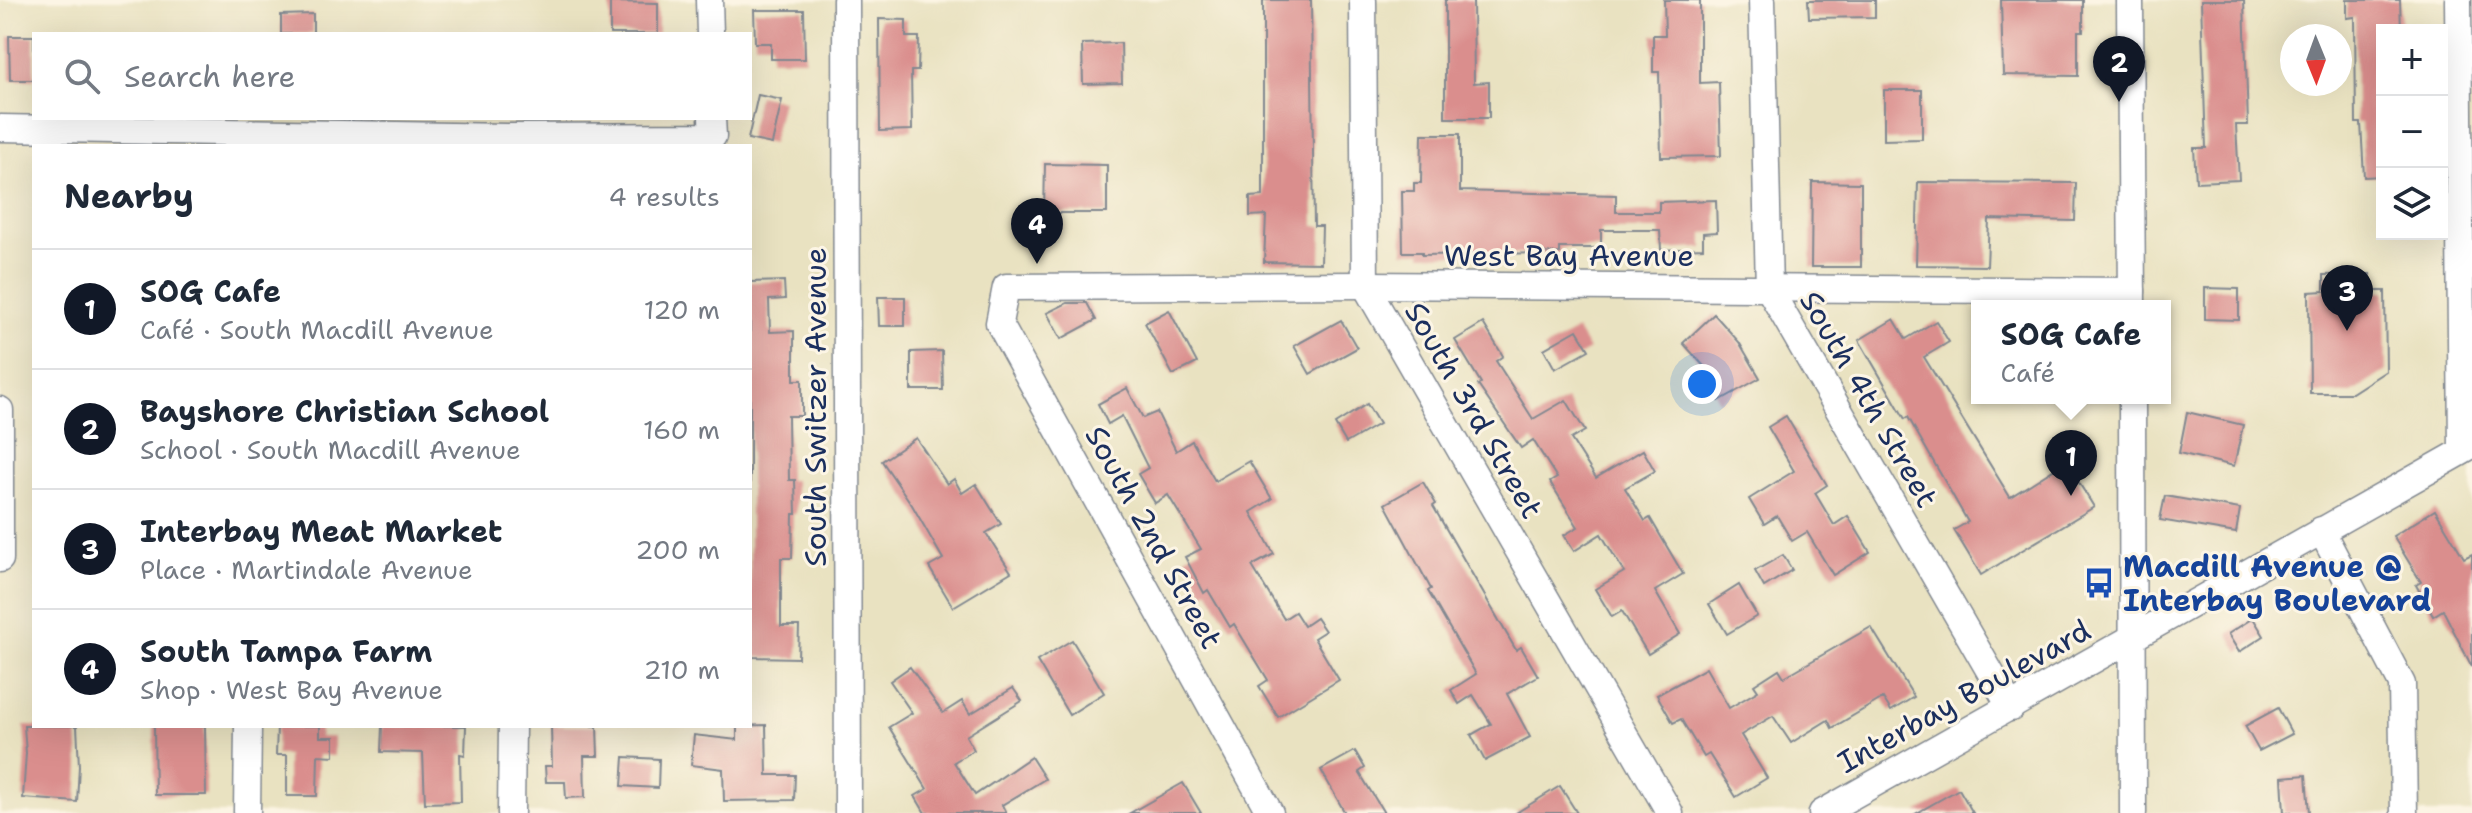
<!DOCTYPE html>
<meta charset="utf-8">
<style>
:root{--surface:#fff;--page:#f6f6f7;--text:#1f2937;--muted:#747a83;--line:#e0e1e3;--accent:#111827}
body{margin:0;font-family:"Shantell Sans",sans-serif;background:var(--page);color:var(--text)}
.controls{position:absolute;right:24px;top:24px;display:grid;overflow:hidden;border-radius:0px;box-shadow:0 8px 32px #0002}
.controls button{width:72px;height:72px;display:grid;place-items:center;padding:0;border:0;border-bottom:2px solid var(--line);background:var(--surface);color:var(--text);font:40px sans-serif}
.compass{position:absolute;left:2280px;top:24px;width:72px;height:72px;border-radius:50%;background:var(--surface);box-shadow:0 8px 32px #0002;rotate:179deg}
.you{position:absolute;left:1702px;top:384px;width:28px;height:28px;margin:-20px;border:6px solid #fff;border-radius:50%;background:#1a73e8;box-shadow:0 0 0 12px #1a73e833}
.badge{display:grid;place-items:center;width:52px;height:52px;border-radius:50%;background:var(--accent);color:#fff;font-size:26px;font-weight:700}
.pin{position:absolute;translate:-50% -66px;filter:drop-shadow(0 2px 4px #0008)}
.pin::after{content:'';position:absolute;top:42px;width:28px;height:24px;background:inherit;clip-path:polygon(0 0,100% 0,50% 100%)}
.popup{position:absolute;left:1971px;top:300px;width:200px;height:104px;box-sizing:border-box;display:grid;place-content:center;border-radius:0px;background:var(--surface);filter:drop-shadow(0 2px 6px #0005);font-size:26px;white-space:nowrap;color:var(--muted)}
.popup b{font-size:30px;color:var(--text)}
.popup::after{content:'';position:absolute;left:50%;top:100%;margin-left:-16px;border:16px solid transparent;border-top-color:var(--surface)}
.list{margin:0;padding:0;list-style:none}
h2{display:flex;justify-content:space-between;align-items:center;height:104px;margin:0;padding:0 32px;font-size:34px}
h2 small{font-size:26px;font-weight:400;color:var(--muted)}
.list li{display:grid;grid-template-columns:52px 1fr auto;gap:24px;align-items:center;box-sizing:border-box;height:120px;padding:0 32px;border-top:2px solid var(--line)}
.list b{display:block;font-size:30px;white-space:nowrap}
.list p{margin:0;font-size:26px;white-space:nowrap;color:var(--muted)}
.list em{font-size:26px;font-style:normal;color:var(--muted)}
.icon{flex:none;width:44px;height:44px;fill:none;stroke:currentColor;stroke-width:2;stroke-linecap:round;stroke-linejoin:round}
.map{position:relative;flex:none;width:2472px;height:813px;overflow:hidden}
.search{position:absolute;background:var(--surface);box-shadow:0 8px 32px #0002;left:32px;top:32px;width:720px;height:88px;display:flex;align-items:center;gap:20px;box-sizing:border-box;padding:0 28px;border-radius:0px;color:var(--muted);font-size:30px}
.panel{position:absolute;background:var(--surface);box-shadow:0 8px 32px #0002;left:32px;top:144px;width:720px;height:584px;border-radius:0px}
.map>svg:first-child{display:block}
</style>
<div class="map">
<svg width="2472" height="813" viewBox="0 0 2472 813">
<rect width="100%" height="100%" fill="#fcf5e5"/>
<filter id="ink" filterUnits="userSpaceOnUse"><feTurbulence type="fractalNoise" baseFrequency=".0125" numOctaves="2"/><feDisplacementMap in="SourceGraphic" scale="16" xChannelSelector="R" yChannelSelector="G"/><feConvolveMatrix kernelMatrix="1 2 1 2 8 2 1 2 1" color-interpolation-filters="sRGB"/></filter>
<filter id="wash" filterUnits="userSpaceOnUse"><feTurbulence type="fractalNoise" baseFrequency=".006" numOctaves="4" result="noise"/><feDisplacementMap in="SourceGraphic" scale="32" xChannelSelector="R" yChannelSelector="G"/><feGaussianBlur stdDeviation="1.8" result="paint"/><feColorMatrix in="noise" values="0 0 0 0 0 0 0 0 0 0 0 0 0 0 0 0 0 1.4 0 .05"/><feComposite in="paint" operator="in"/></filter>
<g filter="url(#wash)">
<rect width="100%" height="100%" fill="#e9e2c1"/>
<g id="blocks">
<!-- building -->
<g fill="#da8e8d">
<path d="M1263 0H1311L1314 226H1322L1321 263 1264 262 1266 215 1250 216V197L1263 196Z"/>
<path d="M1445 0H1473L1474 83 1489 82V118H1445Z"/>
<path d="M1664 0H1700V83L1719 82 1721 156 1661 157 1659 72H1653V35H1665Z"/>
<path d="M1808 0H1875V17L1809 18Z"/>
<path d="M2001 0H2083V31H2078V76L2003 75Z"/>
<path d="M2201 0H2244L2248 125H2236L2239 180 2196 182 2194 148H2206Z"/>
<path d="M2347 0H2400L2401 30H2382V176L2364 177 2361 123H2356L2355 17 2347 18Z"/>
<path d="M610 2 658 3V34H610Z"/>
<path d="M754 10H804L805 59H771V43H755Z"/>
<path d="M313 14V34H281V15Z"/>
<path d="M879 19 906 20V37H919L918 71H911L912 130 880 131Z"/>
<path d="M9 36H34V80H10Z"/>
<path d="M1121 43 1122 83 1083 84 1082 44Z"/>
<path d="M1884 90H1922V139L1884 140Z"/>
<path d="M758 95 782 100 772 144 748 139Z"/>
<path d="M1422 134H1460V191L1616 195V212H1659V202L1716 200 1717 232 1703 233V248L1661 250 1660 230H1601V248H1560V253L1422 255V252H1403L1402 191H1414V183H1421Z"/>
<path d="M1045 164 1107 165V213H1044Z"/>
<path d="M1812 182 1861 183V267H1811Z"/>
<path d="M1918 182 2076 183 2075 221 1989 219 1987 266 1916 265Z"/>
<path d="M2370 274V291H2385L2386 371 2352 393H2310L2309 292 2324 291V275Z"/>
<path d="M784 281 785 299 769 300 770 332 794 331V380H802V416H788L789 480H795L796 514H793L792 558H781V626H799L798 658 750 657V282Z"/>
<path d="M2205 288 2239 289V320L2205 319Z"/>
<path d="M878 297H905V326H879Z"/>
<path d="M1067 303H1087L1096 320 1061 339 1047 313Z"/>
<path d="M1169 310 1197 363 1173 375 1145 323Z"/>
<path d="M1714 314 1739 342 1760 378 1719 401 1706 378 1711 374 1683 343Z"/>
<path d="M1894 319 1906 339 1936 321 1949 342 1924 357 2010 497 2066 462 2094 507 1981 575 1954 530 1968 522 1908 417 1905 419 1859 340Z"/>
<path d="M1341 320 1357 348 1310 374 1294 346Z"/>
<path d="M1483 323 1503 356 1496 361 1533 419 1566 400 1585 431 1571 439 1596 478 1643 450 1655 471 1625 488 1645 521 1650 518 1683 574 1655 591 1680 634 1648 654 1622 611 1612 617 1595 589 1624 572 1601 534 1574 551 1564 535 1578 527 1550 482 1557 478 1533 440 1521 448 1478 385 1481 383 1455 340Z"/>
<path d="M1577 330 1589 350 1555 369 1544 349Z"/>
<path d="M942 351 943 390H911V352Z"/>
<path d="M1127 388 1143 418 1157 412 1176 451 1192 441 1215 481 1249 461 1272 499 1251 512 1274 554 1252 566 1284 619 1295 612 1304 626 1316 618 1325 631 1314 638 1339 680 1278 717 1259 686 1268 680 1234 624 1230 627 1208 590 1204 593 1185 557 1201 549 1168 495 1155 503 1138 474 1148 468 1122 416 1108 424 1098 404Z"/>
<path d="M1367 404 1379 424 1346 443 1335 424Z"/>
<path d="M2187 412 2243 425 2234 466 2179 453Z"/>
<path d="M1786 416 1827 485 1815 493 1834 525 1848 516 1870 552 1833 575 1807 532 1792 541 1777 516 1764 524 1749 499 1794 471 1768 427Z"/>
<path d="M916 438 947 484 954 479 962 493 976 484 1001 524 986 533 1011 572 953 607 929 567 943 559 912 505 882 461Z"/>
<path d="M1423 482 1436 504 1433 506 1516 650 1521 647 1538 676 1507 694 1530 737 1485 761 1471 735 1491 724 1473 695 1459 704 1451 690 1476 674 1428 591 1431 589 1385 504Z"/>
<path d="M2165 496 2240 509 2236 533 2160 520Z"/>
<path d="M2435 510 2464 558 2472 554V667L2443 610 2433 616 2416 585 2421 582 2393 536Z"/>
<path d="M1783 555 1792 570 1764 587 1755 571Z"/>
<path d="M1739 585 1757 616 1727 634 1709 604Z"/>
<path d="M2253 618 2264 636 2239 652 2228 634Z"/>
<path d="M1871 627 1914 697 1891 711 1883 698 1832 728 1828 720 1791 743 1773 716 1741 735 1767 778 1736 797 1709 754 1704 757 1681 719 1673 723 1657 695 1706 668 1729 708 1758 691 1754 685 1779 669 1784 677Z"/>
<path d="M1072 640 1104 693 1069 715 1037 661Z"/>
<path d="M910 667 943 713 962 701 970 714 1013 688 1022 701 966 736 974 750 954 762 975 795 1031 757 1045 779 1002 805 1006 813H925L915 796 927 789 889 727 912 713 890 681Z"/>
<path d="M2278 708 2292 734 2259 751 2245 726Z"/>
<path d="M766 725 767 775H795L794 800 724 801 723 769 691 765 694 735 737 740V726Z"/>
<path d="M24 726H77L79 766 77 802 23 798 26 753Z"/>
<path d="M154 726H205L206 795H155Z"/>
<path d="M277 726H320V737H334V756L318 755 317 796H287V755H276Z"/>
<path d="M382 726H466L465 755 460 754 461 802 425 803 423 753 381 752Z"/>
<path d="M551 726H597L598 756H584L585 797 566 798 565 782H546L545 766H552Z"/>
<path d="M1355 751 1365 768 1359 772 1384 813H1345L1321 770Z"/>
<path d="M624 757 659 759 658 788 622 786Z"/>
<path d="M2306 775 2309 813H2284L2282 777Z"/>
<path d="M1183 783 1201 813H1130Z"/>
<path d="M1560 786 1577 813H1516Z"/>
<path d="M1959 789 1973 813H1917Z"/>
</g>
</g>
</g>
<g filter="url(#ink)">
<use href="#blocks" fill-opacity="0" stroke="#828890" stroke-width="2"/>
<g fill="none" stroke-linecap="round" stroke-linejoin="round">
<!-- minor casing -->
<g stroke="#828890" stroke-width="29">
<g id="minor">
<path d="M709 0 710 34"/>
<path d="M846 0 848 813"/>
<path d="M1363 0 1365 285 1670 813"/>
<path d="M1762 0 1769 289 2011 708"/>
<path d="M2130 0 2132 306"/>
<path d="M2458 0 2462 451"/>
<path d="M0 128 507 137 713 136 712 118"/>
<path d="M2132 398 2133 813"/>
<path d="M0 410V559"/>
<path d="M2321 530 2402 684 2404 813"/>
<path d="M247 813 248 726"/>
<path d="M511 813 512 726"/>
<path d="M1270 813 999 323 1006 287 1365 285 2132 291"/>
<path d="M1822 813 2472 446"/>
</g>
</g>
<!-- minor -->
<use href="#minor" stroke="#fff" stroke-width="26"/>
</g>
</g>
<!-- icons -->
<defs>
<g id="bus-bare" transform="scale(2.4)"><path d="M-5-6H5V4H4V6H2V4H-2V6H-4V4H-5ZM-3.5-4V0h7V-4ZM-3.5 1.2v1.5H-2V1.2ZM2 1.2v1.5H3.5V1.2Z" fill="#1a4fb4" stroke="#fcf5e5" stroke-width="2.5" paint-order="stroke"/></g>
</defs>
<g fill-rule="evenodd">
<use href="#bus-bare" x="2099" y="583"/>
</g>
<g text-anchor="middle" dominant-baseline="central" stroke-width="6" stroke-linejoin="round" paint-order="stroke">
<!-- street labels -->
<g font-size="30" fill="#1b2f5e" stroke="#fcf5e5">
<text x="1569" y="255">West Bay Avenue</text>
<text transform="translate(1869 399) rotate(60)">South 4th Street</text>
<text transform="translate(815 407) rotate(-90)">South Switzer Avenue</text>
<text transform="translate(1474 410) rotate(60)">South 3rd Street</text>
<text transform="translate(1154 537) rotate(61)">South 2nd Street</text>
<text transform="translate(1964 696) rotate(-29)">Interbay Boulevard</text>
</g>
<!-- transit labels -->
<g font-size="30" font-weight="bold" fill="#164399" stroke="#fcf5e5" text-anchor="start">
<text x="2123" y="566">Macdill Avenue @<tspan x="2123" dy="34">Interbay Boulevard</tspan></text>
</g>
</g>
</svg>
<div class="controls">
<button>+</button>
<button>−</button>
<button><svg class="icon" aria-label="layers" viewBox="0 0 24 24"><path d="M12 4l9 5-9 5-9-5zM3 14l9 5 9-5"/></svg></button>
</div>
<svg class="compass" viewBox="-18 -18 36 36"><path d="M0-13l5 13h-10z" fill="#e53935"/><path d="M0 13l5-13h-10z" fill="#747a83"/></svg>
<div class="you"></div>
<div class="pin badge" style="left:2071px;top:496px">1</div>
<div class="popup"><b>SOG Cafe</b>Café</div>
<div class="pin badge" style="left:2119px;top:102px">2</div>
<div class="pin badge" style="left:2347px;top:331px">3</div>
<div class="pin badge" style="left:1037px;top:264px">4</div>
<div class="search"><svg class="icon" aria-label="search" viewBox="0 0 24 24"><circle cx="10" cy="10" r="6"/><path d="M15 15l6 6"/></svg>Search here</div>
<section class="panel">
<h2>Nearby<small>4 results</small></h2>
<ul class="list">
<li><span class="badge">1</span><div><b>SOG Cafe</b><p>Café · South Macdill Avenue</p></div><em>120 m</em></li>
<li><span class="badge">2</span><div><b>Bayshore Christian School</b><p>School · South Macdill Avenue</p></div><em>160 m</em></li>
<li><span class="badge">3</span><div><b>Interbay Meat Market</b><p>Place · Martindale Avenue</p></div><em>200 m</em></li>
<li><span class="badge">4</span><div><b>South Tampa Farm</b><p>Shop · West Bay Avenue</p></div><em>210 m</em></li>
</ul>
</section>
</div>
